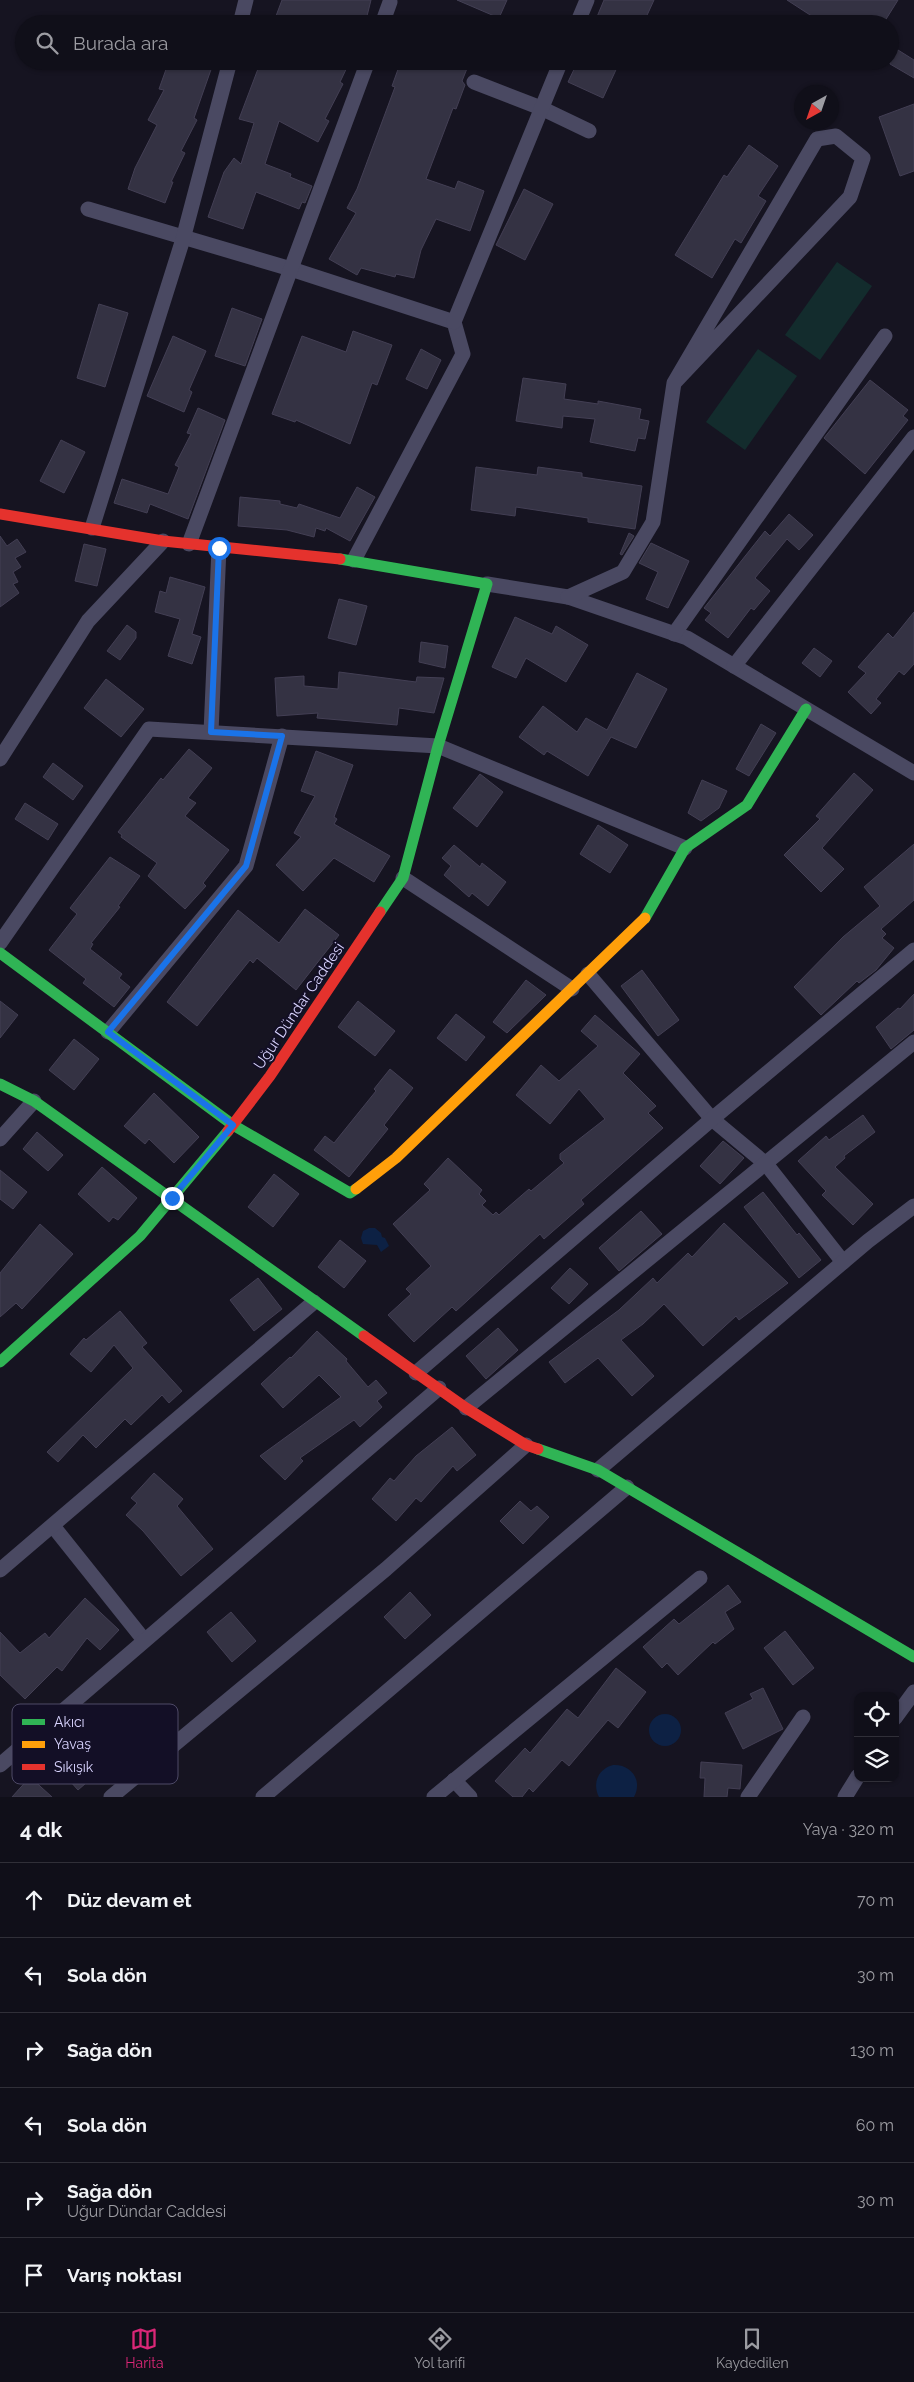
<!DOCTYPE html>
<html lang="tr">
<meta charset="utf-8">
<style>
:root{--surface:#100f19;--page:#1e1d26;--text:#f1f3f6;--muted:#9c9ca2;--line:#302f38;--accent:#db2777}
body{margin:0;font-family:Raleway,sans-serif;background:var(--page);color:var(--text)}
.controls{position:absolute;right:15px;bottom:15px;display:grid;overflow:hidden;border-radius:10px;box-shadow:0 1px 4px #0004}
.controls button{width:45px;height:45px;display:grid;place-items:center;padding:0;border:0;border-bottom:1px solid var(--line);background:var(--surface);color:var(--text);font:25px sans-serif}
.compass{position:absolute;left:794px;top:85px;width:45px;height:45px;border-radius:50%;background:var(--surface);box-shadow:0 1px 4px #0004;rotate:220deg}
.stop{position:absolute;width:15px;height:15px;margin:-11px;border:4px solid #1a73e8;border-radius:50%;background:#fff}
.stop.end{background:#1a73e8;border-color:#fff;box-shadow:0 1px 5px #0008}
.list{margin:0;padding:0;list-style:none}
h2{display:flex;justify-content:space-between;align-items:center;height:65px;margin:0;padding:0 20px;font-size:21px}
h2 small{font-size:16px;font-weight:400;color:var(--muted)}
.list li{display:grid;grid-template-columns:32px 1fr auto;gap:15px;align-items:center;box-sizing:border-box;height:75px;padding:0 20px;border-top:1px solid var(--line)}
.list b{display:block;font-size:19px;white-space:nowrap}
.list p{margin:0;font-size:16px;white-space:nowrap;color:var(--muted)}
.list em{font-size:16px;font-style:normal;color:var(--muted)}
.icon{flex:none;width:28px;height:28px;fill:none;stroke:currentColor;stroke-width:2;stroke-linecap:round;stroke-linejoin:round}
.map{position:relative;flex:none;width:914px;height:1797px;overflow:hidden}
.search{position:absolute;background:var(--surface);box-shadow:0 1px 4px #0004;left:15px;right:15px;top:15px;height:55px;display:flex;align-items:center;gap:12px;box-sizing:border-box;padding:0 18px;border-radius:28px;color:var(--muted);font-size:19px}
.sheet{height:515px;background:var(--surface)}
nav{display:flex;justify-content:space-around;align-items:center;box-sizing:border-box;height:70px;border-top:1px solid var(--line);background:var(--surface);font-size:14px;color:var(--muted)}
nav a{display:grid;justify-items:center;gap:2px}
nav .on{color:var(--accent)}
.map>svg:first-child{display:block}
</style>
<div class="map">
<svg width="914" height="1797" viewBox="0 0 914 1797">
<rect width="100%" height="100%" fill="#161421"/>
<!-- green -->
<g fill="#132c2d">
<path d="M837 262 872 286 820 360 785 335Z"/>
<path d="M758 349 797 376 745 450 706 422Z"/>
</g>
<!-- water -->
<g fill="#0d2144">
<path d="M369 1228H375L381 1233 382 1237 385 1238 389 1246 381 1252 377 1245 363 1244 361 1238 363 1231Z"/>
<circle cx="665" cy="1730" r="16"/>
<path d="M613 1765C631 1764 643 1780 634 1797H599C592 1783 598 1769 613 1765Z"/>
</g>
<!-- building -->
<g fill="#343243" stroke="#433f54">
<path d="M282 0H371L365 24H295L276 16Z"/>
<path d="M457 0H507L499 18Z"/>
<path d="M604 0H654L643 24H594Z"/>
<path d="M787 0H898L883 24H824Z"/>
<path d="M890 45 914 60V78L890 64Z"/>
<path d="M169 61H214L194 118 197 120 181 151 185 153 171 182H173L165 203 128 189 135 168 157 125 148 120 164 90 159 89Z"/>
<path d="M261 61H350L340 82 343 84 325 119 329 121 318 142 279 121 265 164 291 174 290 177 312 186 305 203 302 202 299 209 256 192 243 229 208 217 224 172 234 158 241 164 254 123 239 119Z"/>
<path d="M401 61H470L462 81 465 85 456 109 453 108 426 179 455 189 458 181 484 191 470 231 436 219 421 250 414 278 396 274 395 277 361 268 357 275 329 259 356 213 347 208 357 189 395 87 392 86Z"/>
<path d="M578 61H620L603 98 568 82Z"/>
<path d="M914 104V171L900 176 879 117Z"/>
<path d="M749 145 778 166 758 196 766 201 741 243 735 239 712 278 675 255 724 175 727 177Z"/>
<path d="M524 189 553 204 525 260 496 245Z"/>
<path d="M99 304 128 313 105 387 77 378Z"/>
<path d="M232 308 262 319 245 366 215 356Z"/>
<path d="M353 331 392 345 377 385 372 383 350 444 296 420 295 422 272 414 302 336 346 352Z"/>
<path d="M173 336 206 351 189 390 192 392 184 412 147 396Z"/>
<path d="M421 349 441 360 427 389 406 379Z"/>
<path d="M523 378 566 384 564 399 598 404V401L641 409 639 419 649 421 645 439 638 438 635 451 590 442 595 419 563 416 562 428 516 421Z"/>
<path d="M870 380 908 410 903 416 908 420 865 474 824 438Z"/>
<path d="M198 408 225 420 188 519 150 504 147 513 114 503 122 479 168 494 179 467 175 465 191 434 187 433Z"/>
<path d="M61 440 85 452 64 493 40 481Z"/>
<path d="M476 467 537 475 538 467 582 473V477L642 486 635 529 588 522V518L516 507 515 516 471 510Z"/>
<path d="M357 487 375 497 350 541 326 528 325 531 316 528 314 537 287 530 238 526 240 497 280 501V504L297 508 299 504 340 518Z"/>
<path d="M789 514 813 535 799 550 787 539 755 578 770 591 754 610 751 608 728 638 705 620 711 613 704 608 765 531 770 536Z"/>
<path d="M629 533 634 536 622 555 620 554Z"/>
<path d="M0 536 7 546 17 539 26 552 15 558 21 567 13 572 18 582 13 584 19 593 0 607Z"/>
<path d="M651 543 689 561 668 608 646 599 658 572 639 563Z"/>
<path d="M84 544 106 549 97 586 75 581Z"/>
<path d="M170 577 205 587 192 634 201 637 192 664 168 656 180 619 155 612 160 591 166 593Z"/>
<path d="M339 599 367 606 356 645 328 638Z"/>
<path d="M914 612V664L904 675 899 671 876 699 881 703 871 714 848 692 866 673 858 667 888 633 893 638Z"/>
<path d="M515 617 552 634 556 626 588 645 566 682 526 658 516 678 492 667Z"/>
<path d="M127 625 136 632V638L120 660 107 651Z"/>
<path d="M421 642 448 646 445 668 419 662Z"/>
<path d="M814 648 832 661 820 677 802 663Z"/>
<path d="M339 672 416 682 417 677 444 678 434 713 399 708 397 725 317 718 318 713 277 716 275 678 304 676V686L338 689Z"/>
<path d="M637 673 667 689 636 748 611 737 588 776 547 751 544 755 519 737 543 706 577 732 586 718 607 730Z"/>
<path d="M106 679 144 709 121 737 84 708Z"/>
<path d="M761 724 776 733 749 776 736 769Z"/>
<path d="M189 749 212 768 188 798 196 803 185 816 229 850 203 883 206 886 185 909 148 876 157 863 121 837 122 835 118 832 161 778 163 780Z"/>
<path d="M316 751 353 765 334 817 337 819 334 824 390 856 374 882 334 858 303 891 276 865 301 837 294 833 315 796 301 791Z"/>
<path d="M53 763 83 786 73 800 43 777Z"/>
<path d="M854 773 873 790 822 848 844 869 821 892 784 855 820 819 816 816Z"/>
<path d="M480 774 503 792 477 827 453 808Z"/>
<path d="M702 780 727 791 719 808 701 821 688 813Z"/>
<path d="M25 803 58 824 48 840 15 819Z"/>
<path d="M598 825 628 845 610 873 580 854Z"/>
<path d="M914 844V900L881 929 886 934 882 938 894 948 876 970 859 983 857 981 821 1015 794 987 843 937 880 906 864 887Z"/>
<path d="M454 845 480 867 482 863 506 882 488 906 472 893 469 897 444 875 451 866 442 858Z"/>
<path d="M110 857 140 876 118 906 120 907 91 943 93 944 90 949 122 974 119 978 130 987 114 1007 83 983 86 979 49 950 77 914 70 908Z"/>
<path d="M305 909 339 935 296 990 257 958 253 963 250 960 197 1026 167 1002 238 910 279 943Z"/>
<path d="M642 970 679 1020 658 1036 621 986Z"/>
<path d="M526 980 546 995 507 1033 493 1022Z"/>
<path d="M914 994V1030L891 1049 876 1027 898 1008 900 1009Z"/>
<path d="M0 1001 18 1015 0 1038Z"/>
<path d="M358 1001 395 1031 375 1056 338 1027Z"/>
<path d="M456 1014 485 1037 466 1061 437 1038Z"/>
<path d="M595 1015 640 1054 623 1073 656 1106 648 1113 663 1128 581 1200 584 1204 544 1239 540 1234 456 1311 452 1307 414 1342 388 1315 411 1294 406 1289 431 1266 393 1224 430 1190 424 1184 448 1158 482 1190 479 1194 486 1201 482 1205 493 1215 496 1212 499 1215 529 1189 531 1191 564 1163 560 1159V1154L605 1119 579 1089 550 1124 516 1095 541 1065 559 1081 598 1046 581 1031Z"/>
<path d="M74 1039 99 1059 74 1090 49 1070Z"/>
<path d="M390 1069 413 1088 384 1125 388 1129 349 1177 314 1150 325 1136 334 1143 376 1091 374 1089Z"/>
<path d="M154 1093 199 1137 174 1163 149 1139 145 1144 124 1126Z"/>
<path d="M863 1115 875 1132 844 1156 845 1158 835 1167 873 1204 853 1225 822 1195 826 1191 798 1161 826 1136 829 1140Z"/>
<path d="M37 1132 63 1155 48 1171 23 1149Z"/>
<path d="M723 1141 744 1158 720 1184 700 1166Z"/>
<path d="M102 1167 137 1198 118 1220 113 1217 109 1222 78 1194Z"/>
<path d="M0 1170 27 1192 13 1209 0 1199Z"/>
<path d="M274 1174 299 1194 273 1227 248 1207Z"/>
<path d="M763 1192 797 1235 799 1233 821 1260 799 1278 744 1207Z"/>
<path d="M641 1211 662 1234 619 1271 599 1248Z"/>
<path d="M724 1223 788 1283 739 1320 736 1316 703 1346 664 1304 643 1324 621 1340 654 1376 632 1396 598 1358 565 1383 549 1362 619 1310 653 1278 657 1283 688 1253 692 1257Z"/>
<path d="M40 1224 73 1254 22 1309 16 1303 0 1317V1273Z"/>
<path d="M340 1240 366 1261 344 1288 318 1267Z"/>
<path d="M570 1268 588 1284 569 1304 551 1288Z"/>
<path d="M258 1278 282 1309 254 1331 230 1300Z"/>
<path d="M120 1311 147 1343 142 1347 182 1391 169 1403 162 1395 131 1425 125 1419 96 1448 83 1435 58 1462 47 1452 133 1368 114 1345 91 1372 70 1354 84 1338 86 1340Z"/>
<path d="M498 1328 518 1350 486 1379 466 1356Z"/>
<path d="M317 1331 347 1359 346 1361 368 1387 376 1380 387 1393 377 1401 382 1407 360 1427 354 1420 300 1458 303 1461 285 1480 260 1456 341 1397 319 1375 283 1408 261 1384 290 1357 291 1358Z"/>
<path d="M452 1427 476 1455 457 1471 453 1466 421 1502 416 1498 396 1521 372 1499 390 1478 394 1481 416 1456Z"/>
<path d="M154 1473 183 1499 177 1506 213 1549 181 1576 143 1531 126 1515 137 1503 131 1498Z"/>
<path d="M520 1501 531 1511 537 1506 549 1517 523 1544 500 1521Z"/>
<path d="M728 1585 741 1602 725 1612 734 1629 715 1644 713 1642 678 1675 667 1663 662 1668 643 1647 674 1619 679 1624Z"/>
<path d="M410 1592 431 1615 405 1639 384 1617Z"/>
<path d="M85 1598 119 1630 100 1650 87 1638 62 1671 57 1667 25 1699 0 1675V1632L20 1653 45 1633 49 1638Z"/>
<path d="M231 1612 256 1641 232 1662 207 1632Z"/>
<path d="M785 1631 814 1668 793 1685 764 1648Z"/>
<path d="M616 1668 646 1692 618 1728 608 1720 569 1766 562 1760 533 1792 529 1788 522 1797H513L495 1781 525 1748 530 1753 567 1709 578 1718Z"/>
<path d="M763 1688 783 1729 743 1749 725 1713 753 1699 750 1694Z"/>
<path d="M126 1712 152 1742 125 1767 116 1757 78 1790 53 1762 72 1744 80 1754Z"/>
<path d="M701 1762 742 1765 740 1789 728 1788 727 1797H704L705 1778H700Z"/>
<path d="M30 1777 52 1797H12Z"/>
</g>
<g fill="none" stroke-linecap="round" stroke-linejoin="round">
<!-- street -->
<g stroke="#4a4962" stroke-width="15">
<path d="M240 24 246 0"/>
<path d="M382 24 390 2"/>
<path d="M577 24 587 0"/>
<path d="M474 82 541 108 589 131"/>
<path d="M88 209 291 269 454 322 463 354 354 560"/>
<path d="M454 322 561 61"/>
<path d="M92 528 183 239 230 61"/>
<path d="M189 544 368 61"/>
<path d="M487 584 568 597 687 638 914 773"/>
<path d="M568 597 623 572 653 522 674 383 817 139 836 136 863 158 850 197 674 383"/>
<path d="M674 634 885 336"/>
<path d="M734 666 914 437"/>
<path d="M211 732 219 548"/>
<path d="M0 759 88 621 163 541"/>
<path d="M403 878 572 989"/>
<path d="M0 943 149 729 438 746 685 848"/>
<path d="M588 974 712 1119 766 1164 843 1262"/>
<path d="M108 1032 246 866 282 736"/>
<path d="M0 1139 34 1101"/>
<path d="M416 1373 712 1119 914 950"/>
<path d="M466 1408 914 1042"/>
<path d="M598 1470 868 1241 914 1206"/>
<path d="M53 1526 144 1640"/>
<path d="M0 1570 314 1302"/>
<path d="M895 1718 914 1692"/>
<path d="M0 1765 439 1388"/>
<path d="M454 1780 470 1797"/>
<path d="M111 1797 386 1569 526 1445"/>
<path d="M263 1797 627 1487"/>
<path d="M434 1797 700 1578"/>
<path d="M748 1797 803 1717"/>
<path d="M845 1797 858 1776"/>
</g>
<!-- fast -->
<g stroke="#30b455" stroke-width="11">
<path d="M340 559 487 584 438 746 403 878 380 912"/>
<path d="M645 918 685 848 747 805 806 709"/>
<path d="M0 953 233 1125 350 1193 356 1189"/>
<path d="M0 1084 34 1101 364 1336"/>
<path d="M0 1362 140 1236 228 1131"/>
<path d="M538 1449 598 1470 914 1657"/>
</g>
<!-- slow -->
<path stroke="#ff9f0a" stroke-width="11" d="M356 1189 396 1158 645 918"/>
<!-- jam -->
<g stroke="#e5322d" stroke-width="11">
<path d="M0 514 163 541 340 559"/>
<path d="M228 1131 270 1076 380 912"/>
<path d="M364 1336 466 1408 526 1445 538 1449"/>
</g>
</g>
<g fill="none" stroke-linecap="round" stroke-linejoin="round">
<!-- route -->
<path stroke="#1a73e8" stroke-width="6" d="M172 1198 233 1125 108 1032 246 866 282 736 211 732 219 548"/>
</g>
<g text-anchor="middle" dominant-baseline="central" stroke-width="4" stroke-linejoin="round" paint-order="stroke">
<!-- street labels -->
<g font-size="15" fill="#d9d4ff" stroke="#130f26">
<text transform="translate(299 1006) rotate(-56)">Uğur Dündar Caddesi</text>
</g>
</g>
<!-- legend -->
<rect x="12" y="1704" width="166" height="80" rx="8" fill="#130f26" stroke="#4e4a67" stroke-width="1"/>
<rect x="22" y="1719" width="23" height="6" fill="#30b455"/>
<rect x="22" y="1741" width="23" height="7" fill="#ff9f0a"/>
<rect x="22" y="1764" width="23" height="6" fill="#e5322d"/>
<g font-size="14" fill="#d9d4ff">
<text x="54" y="1727">Akıcı</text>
<text x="54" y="1749">Yavaş</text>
<text x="54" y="1772">Sıkışık</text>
</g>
</svg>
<div class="controls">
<button><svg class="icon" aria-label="locate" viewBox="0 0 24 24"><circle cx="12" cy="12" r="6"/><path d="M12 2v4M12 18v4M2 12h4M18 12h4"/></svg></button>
<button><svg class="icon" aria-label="layers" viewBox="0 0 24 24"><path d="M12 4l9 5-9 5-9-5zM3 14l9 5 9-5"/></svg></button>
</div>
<svg class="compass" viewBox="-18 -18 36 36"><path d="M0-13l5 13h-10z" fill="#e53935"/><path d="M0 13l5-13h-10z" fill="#9c9ca2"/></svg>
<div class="stop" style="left:219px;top:548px"></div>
<div class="stop end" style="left:172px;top:1198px"></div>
<div class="search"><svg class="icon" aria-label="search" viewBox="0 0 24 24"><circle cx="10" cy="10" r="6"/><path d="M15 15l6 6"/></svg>Burada ara</div>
</div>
<section class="sheet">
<h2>4 dk<small>Yaya · 320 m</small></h2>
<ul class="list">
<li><svg class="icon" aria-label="ahead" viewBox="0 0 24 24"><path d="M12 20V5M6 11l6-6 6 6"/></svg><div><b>Düz devam et</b></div><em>70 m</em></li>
<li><svg class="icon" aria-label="left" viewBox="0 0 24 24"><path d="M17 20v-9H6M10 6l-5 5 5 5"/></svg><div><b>Sola dön</b></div><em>30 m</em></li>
<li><svg class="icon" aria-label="right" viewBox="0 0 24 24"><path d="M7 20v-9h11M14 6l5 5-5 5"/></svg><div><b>Sağa dön</b></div><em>130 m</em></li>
<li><svg class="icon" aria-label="left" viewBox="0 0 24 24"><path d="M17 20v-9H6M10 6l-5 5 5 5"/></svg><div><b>Sola dön</b></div><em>60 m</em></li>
<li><svg class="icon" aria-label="right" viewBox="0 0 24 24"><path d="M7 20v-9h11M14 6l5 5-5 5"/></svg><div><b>Sağa dön</b><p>Uğur Dündar Caddesi</p></div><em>30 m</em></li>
<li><svg class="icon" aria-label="arrive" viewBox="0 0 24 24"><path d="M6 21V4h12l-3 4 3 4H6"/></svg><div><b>Varış noktası</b></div></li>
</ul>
</section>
<nav>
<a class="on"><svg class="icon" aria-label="map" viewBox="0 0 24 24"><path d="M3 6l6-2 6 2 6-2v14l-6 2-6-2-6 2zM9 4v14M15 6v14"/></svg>Harita</a>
<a><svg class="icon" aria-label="directions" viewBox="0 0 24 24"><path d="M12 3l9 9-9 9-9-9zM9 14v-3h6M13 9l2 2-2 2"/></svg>Yol tarifi</a>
<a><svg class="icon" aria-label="saved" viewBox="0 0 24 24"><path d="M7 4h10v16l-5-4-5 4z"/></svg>Kaydedilen</a>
</nav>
